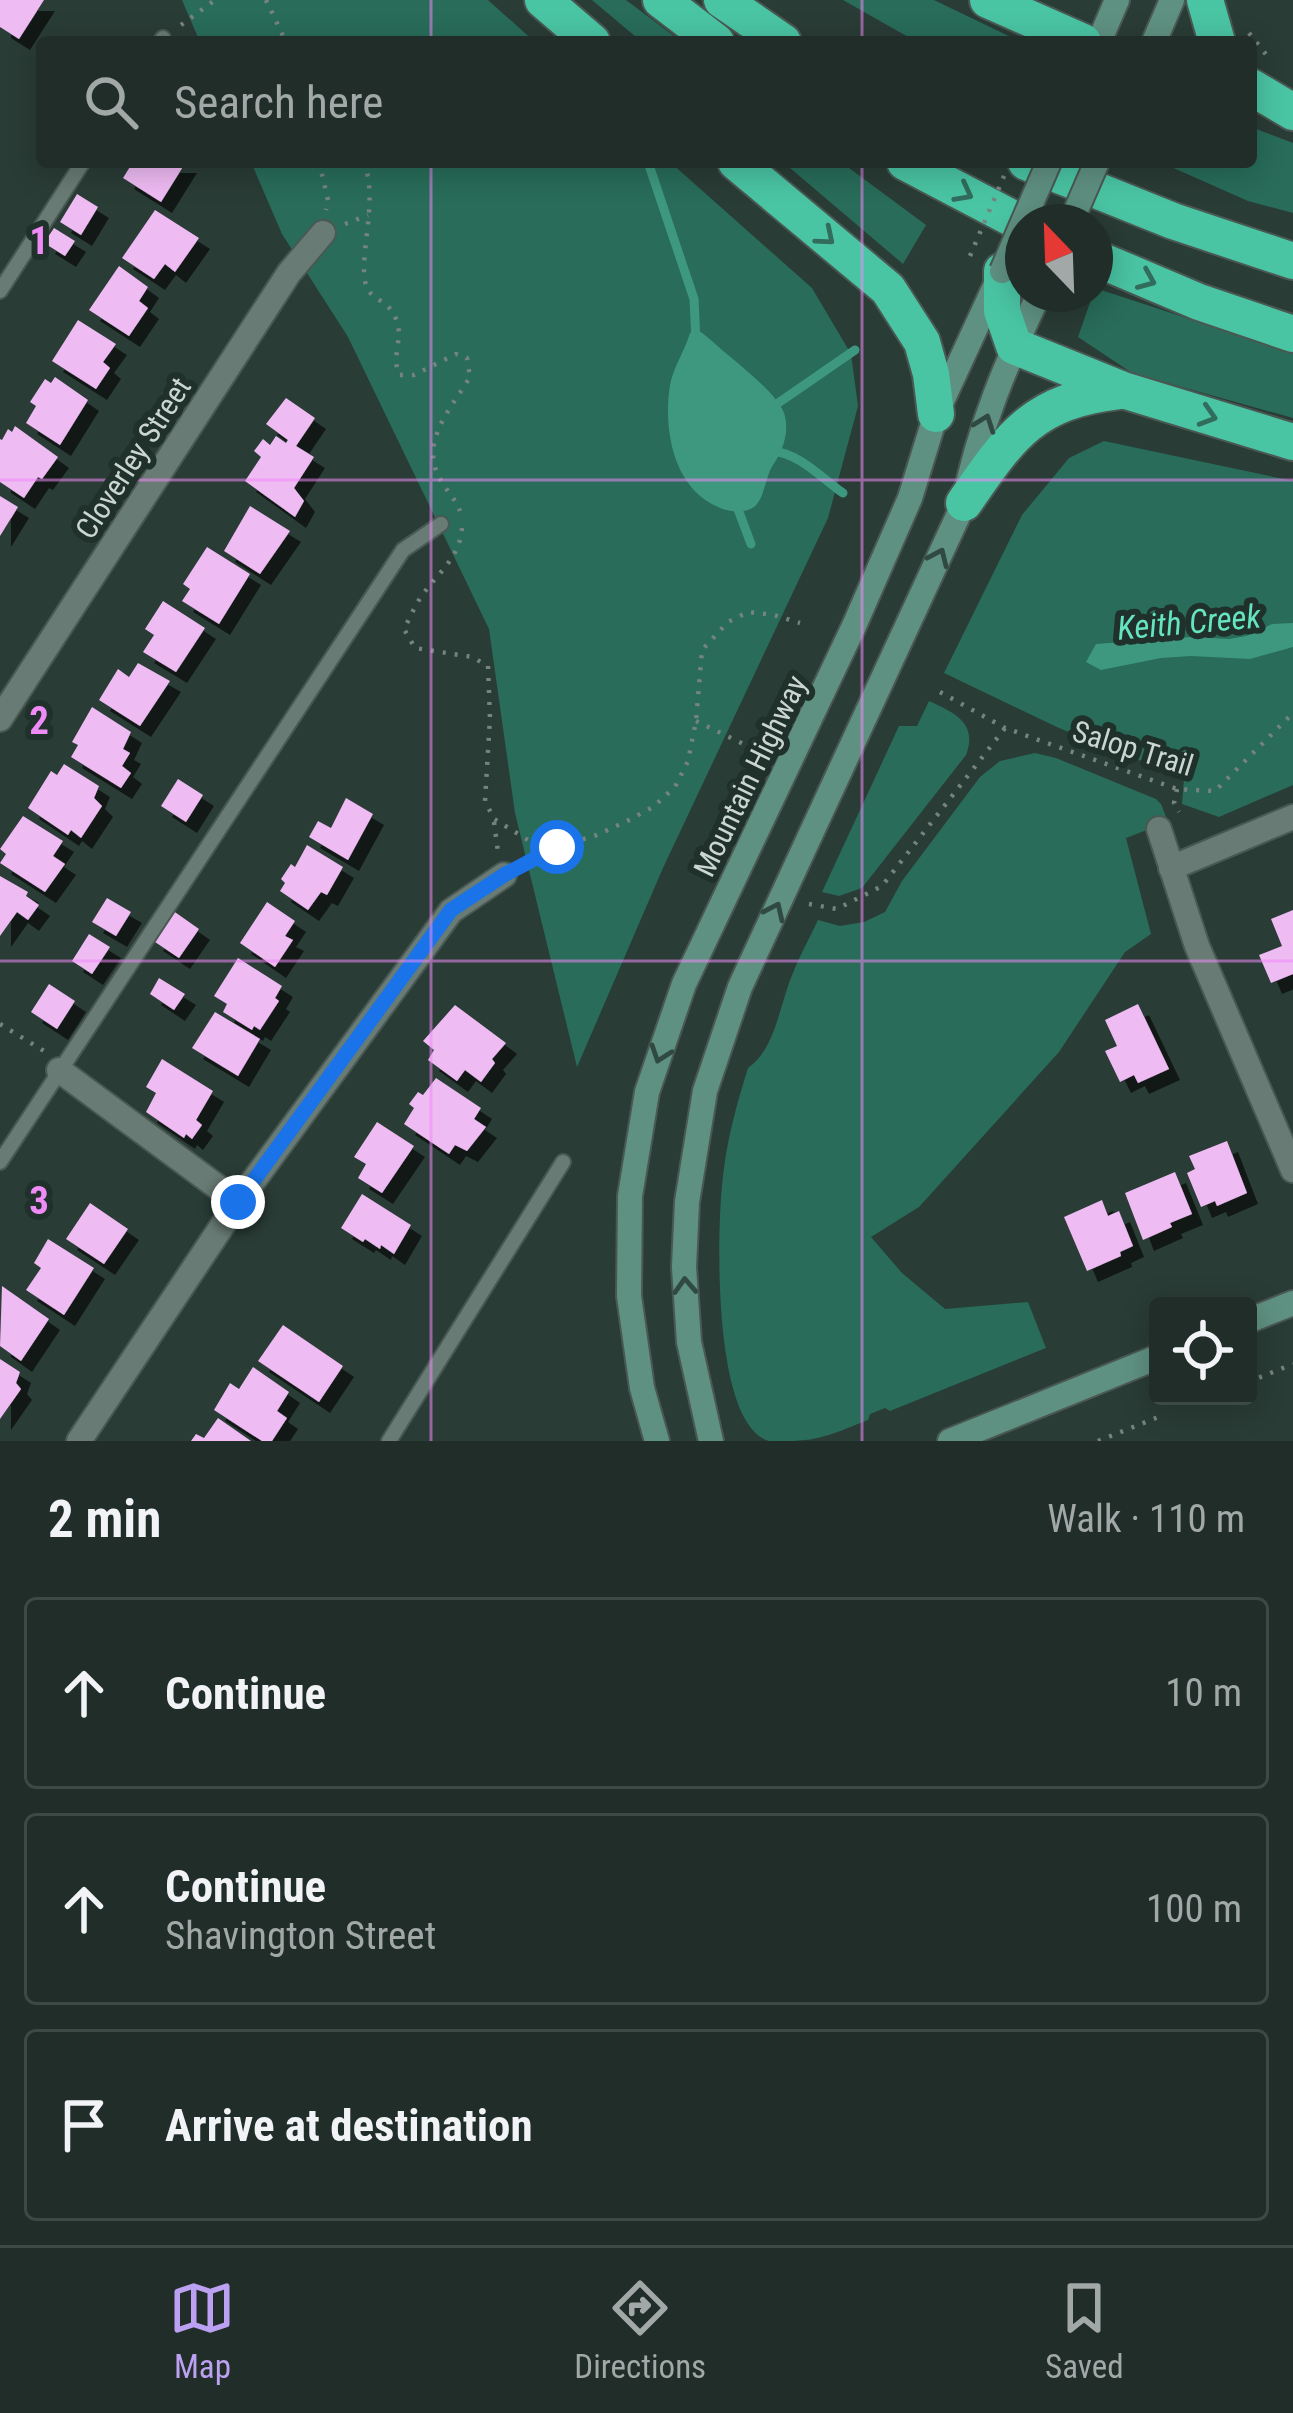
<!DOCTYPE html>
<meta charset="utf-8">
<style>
:root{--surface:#202d28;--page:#283530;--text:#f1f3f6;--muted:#a2a8a8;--line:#3d4945;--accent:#bca0f2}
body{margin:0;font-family:"Roboto Condensed",sans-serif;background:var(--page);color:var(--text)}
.controls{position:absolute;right:36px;bottom:36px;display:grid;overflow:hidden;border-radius:12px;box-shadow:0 6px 30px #0003}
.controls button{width:108px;height:108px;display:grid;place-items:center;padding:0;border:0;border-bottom:3px solid var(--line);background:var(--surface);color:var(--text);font:60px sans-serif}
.compass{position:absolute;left:1005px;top:204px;width:108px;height:108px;border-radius:50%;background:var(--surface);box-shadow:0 6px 30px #0003;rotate:337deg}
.stop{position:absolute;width:36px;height:36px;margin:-27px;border:9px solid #1a73e8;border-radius:50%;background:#fff}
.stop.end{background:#1a73e8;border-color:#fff;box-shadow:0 3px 12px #0008}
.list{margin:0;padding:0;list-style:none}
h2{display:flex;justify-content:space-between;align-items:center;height:156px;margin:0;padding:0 48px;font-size:51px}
h2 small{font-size:39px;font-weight:400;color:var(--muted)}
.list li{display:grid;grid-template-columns:78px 1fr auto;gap:36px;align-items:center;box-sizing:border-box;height:192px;margin:0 24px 24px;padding:0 24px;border:3px solid var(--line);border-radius:12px}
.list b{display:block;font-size:45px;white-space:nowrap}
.list p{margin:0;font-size:39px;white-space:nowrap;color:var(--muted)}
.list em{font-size:39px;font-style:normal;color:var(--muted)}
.icon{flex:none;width:66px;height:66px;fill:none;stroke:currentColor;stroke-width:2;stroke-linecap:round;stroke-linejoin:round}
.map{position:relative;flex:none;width:1293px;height:1441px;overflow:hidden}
.search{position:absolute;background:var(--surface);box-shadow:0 6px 30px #0003;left:36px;right:36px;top:36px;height:132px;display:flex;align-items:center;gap:30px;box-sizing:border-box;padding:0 42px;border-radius:12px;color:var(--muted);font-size:45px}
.sheet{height:804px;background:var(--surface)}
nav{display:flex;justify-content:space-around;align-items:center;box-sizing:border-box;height:168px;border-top:3px solid var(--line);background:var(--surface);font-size:33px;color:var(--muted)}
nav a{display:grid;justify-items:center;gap:6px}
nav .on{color:var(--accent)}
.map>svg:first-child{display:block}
</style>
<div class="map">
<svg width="1293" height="1441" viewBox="0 0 1293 1441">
<defs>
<filter id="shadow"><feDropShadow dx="11" dy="11" stdDeviation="0" flood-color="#0009"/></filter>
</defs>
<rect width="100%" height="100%" fill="#2a3c36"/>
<!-- green -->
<g fill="#286c59">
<path d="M182 0H488L535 42H200Z"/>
<path d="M592 0H626L682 42H642Z"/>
<path d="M843 0H934L1021 42H917Z"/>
<path d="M1251 127 1293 143V213L1248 201 1160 162H1251Z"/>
<path d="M251 162H670L812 288 851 354 858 406 828 518 663 868 577 1067 515 813 489 629 348 337 282 234Z"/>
<path d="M783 162H841L926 225 903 264Z"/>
<path d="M1095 288 1293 353V418L1132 373 1078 337Z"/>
<path d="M1104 441 1293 481V785L1219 817 1182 804 1184 778 1059 728 944 673 1022 515 1069 458Z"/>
<path d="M929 701C955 713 978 723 966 755L862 888 839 896 822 892 899 726H917Z"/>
<path d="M1035 753 1056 758 1156 799 1161 804 1168 822 1126 838 1151 934 1125 952 1059 1052 919 1207 871 1237 902 1273 945 1309 1028 1302 1046 1348 890 1411 885 1408 870 1414 868 1420C837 1432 821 1441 788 1441 782 1441 775 1441 769 1441 711 1424 717 1225 723 1176 727 1139 737 1103 748 1068 776 1049 780 1002 793 973 800 955 810 937 818 920L840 926 864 922 885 912 902 881 980 777 1000 761Z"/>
</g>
<!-- water -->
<g fill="#3e987f">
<path d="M695 332H701L712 341C731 359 775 390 784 413 790 431 783 451 773 465 765 477 765 498 754 507 744 514 728 512 718 507 673 488 663 429 670 385 673 368 685 350 690 333Z"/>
<path d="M1293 623V647L1250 659 1191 656 1161 658 1101 670 1086 662 1096 644 1191 637 1229 639 1246 636 1272 624Z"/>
</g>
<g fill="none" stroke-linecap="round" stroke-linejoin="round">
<!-- stream -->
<g stroke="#3e987f" stroke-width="9">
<path d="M648 162 694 299 696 341"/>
<path d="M771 408 855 350"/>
<path d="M772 451C801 454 820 477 843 493"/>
<path d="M736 504 751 544"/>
</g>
</g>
<!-- building -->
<g fill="#efbbf3" filter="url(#shadow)">
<path d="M0 0H44L19 39 0 27Z"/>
<path d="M133 162H186L161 202 123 178Z"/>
<path d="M77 194 98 207 81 235 60 222Z"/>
<path d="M155 210 199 238 175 272 165 264 154 279 122 258Z"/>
<path d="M54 228 75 241 65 256 44 243Z"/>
<path d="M119 266 148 287 139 301 148 308 129 336 89 310Z"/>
<path d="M78 320 116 344 103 362 110 368 96 389 52 361Z"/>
<path d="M55 377 88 400 60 445 26 423 36 406 30 402 45 379 51 383Z"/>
<path d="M286 398 315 418 296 446 314 457 294 488 304 501 295 517 245 481 261 457 254 451 263 439 270 445 276 436 286 443 288 440 266 424Z"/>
<path d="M15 426 58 457 42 479 38 477 24 498 0 482V439L2 440 8 429 12 432Z"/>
<path d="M0 496 18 507 0 536Z"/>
<path d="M250 506 290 531 260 574 224 551Z"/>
<path d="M207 547 250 574 219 624 182 601 190 589 183 584Z"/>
<path d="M163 601 205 628 176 672 143 652 154 635 145 629Z"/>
<path d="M138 663 170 681 140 726 99 700 118 669 129 677Z"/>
<path d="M92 707 131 732 123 749 130 753 122 766 131 773 121 788 71 757 78 745 72 742Z"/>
<path d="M64 764 99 786 94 798 102 806 81 838 71 830 68 835 28 808 51 771 57 775Z"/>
<path d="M178 779 203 795 186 822 161 806Z"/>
<path d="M346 798 373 814 348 860 309 837 318 821 331 828Z"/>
<path d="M23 816 63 841 53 856 65 864 45 892 0 863 6 854 0 849Z"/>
<path d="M307 845 343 867 327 895 321 892 308 910 280 891 285 883 281 879 291 864 295 867Z"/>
<path d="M0 876 28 892 26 896 39 905 28 920 17 912 0 936Z"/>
<path d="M107 898 131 912 116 936 92 922Z"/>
<path d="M267 902 295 921 285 936 293 940 275 967 240 943Z"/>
<path d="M172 910 199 929 179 958 152 940Z"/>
<path d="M1293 910V974L1271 983 1259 955 1282 946 1271 919Z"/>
<path d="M89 934 110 947 92 974 72 961Z"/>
<path d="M238 958 282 986 275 998 279 1001 260 1030 254 1026 252 1030 223 1012 227 1004 214 996Z"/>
<path d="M159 978 185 994 174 1010 150 994Z"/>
<path d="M49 984 75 1001 57 1029 31 1012Z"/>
<path d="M1138 1004 1169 1069 1138 1083 1134 1075 1120 1082 1105 1051 1117 1046 1105 1020Z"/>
<path d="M455 1005 506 1043 492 1059 495 1063 481 1082 465 1070 457 1081 428 1060 434 1050 423 1041Z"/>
<path d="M215 1012 260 1039 238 1076 192 1048Z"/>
<path d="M162 1059 213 1091 196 1120 202 1125 192 1139 186 1134 184 1138 146 1112 156 1093 146 1087Z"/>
<path d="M436 1078 481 1108 474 1119 486 1127 467 1151 455 1145 449 1154 404 1124 414 1108 409 1104 418 1092 423 1095Z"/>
<path d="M377 1122 414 1146 382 1193 358 1178 366 1164 354 1157Z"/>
<path d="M1227 1141 1247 1193 1217 1206 1215 1201 1201 1207 1187 1173 1195 1169 1189 1156Z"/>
<path d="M1175 1172 1192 1214 1170 1223 1172 1227 1143 1240 1125 1193Z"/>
<path d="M362 1194 411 1225 394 1254 381 1245 380 1249 365 1239 363 1242 341 1228Z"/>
<path d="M1102 1200 1108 1216 1119 1211 1133 1246 1120 1252 1121 1256 1087 1271 1064 1217Z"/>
<path d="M90 1203 128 1229 104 1264 66 1239Z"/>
<path d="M48 1239 94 1268 64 1315 26 1290 41 1268 34 1263Z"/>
<path d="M2 1286 49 1319 21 1361 0 1346Z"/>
<path d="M283 1325 343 1366 319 1402 258 1361Z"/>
<path d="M0 1359 20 1372 16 1383 21 1389 0 1419Z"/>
<path d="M253 1367 289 1392 277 1411 287 1418 272 1441H262L214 1410 230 1383 239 1389Z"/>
<path d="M218 1418 251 1441H191L196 1434 204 1438Z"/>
</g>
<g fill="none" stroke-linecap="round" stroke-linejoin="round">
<!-- service casing -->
<g stroke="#4a5853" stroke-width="18">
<g id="service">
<path d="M160 42 163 38"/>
<path d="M0 291 83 162"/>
<path d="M0 1162 403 550 441 524"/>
<path d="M389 1441 563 1162"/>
</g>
</g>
<!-- minor casing -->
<g stroke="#4a5853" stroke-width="28">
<g id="minor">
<path d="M0 719 289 273 323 233"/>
<path d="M1159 829 1197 946 1293 1170"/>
<path d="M1171 868 1293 817"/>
<path d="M59 1070 238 1202"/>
<path d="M79 1441 238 1202 451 911 504 875"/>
</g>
</g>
<!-- secondary casing -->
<g stroke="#4a5853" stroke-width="28">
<g id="secondary">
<path d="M1099 42 1117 0"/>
<path d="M1154 42 1172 0"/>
<path d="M1248 1321 1293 1303"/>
<path d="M657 1441 642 1388 629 1296 630 1196 647 1092 684 984 854 626 910 498 936 414 996 284"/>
<path d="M711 1441 689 1342 684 1267 687 1202 705 1091 740 987 964 503C978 429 1007 362 1039 294"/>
<path d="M950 1441 1158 1357"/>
</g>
</g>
<!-- motorway casing -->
<g stroke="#4a5853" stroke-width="40">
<g id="motorway">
<path d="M543 0 592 42"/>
<path d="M661 0 716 42"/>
<path d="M722 0 783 42"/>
<path d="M988 0 1083 42"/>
<path d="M1205 0 1217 42"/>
<path d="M1251 87 1293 112"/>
<path d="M736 162 888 289 922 342 931 374 936 414"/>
<path d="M905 162 1023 224"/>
<path d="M1026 162 1173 221 1293 261"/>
<path d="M1095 258 1199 302 1293 334"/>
<path d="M1002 271V311L1014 346 1123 390 1293 442"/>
<path d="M964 503C1011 435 1033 401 1119 391"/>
</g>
</g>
<!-- path -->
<g stroke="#76847f" stroke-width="4.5" stroke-dasharray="3 9" stroke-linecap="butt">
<path d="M266 0 286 42"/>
<path d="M181 25 215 0"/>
<path d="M1249 33 1268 57"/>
<path d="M319 162 328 200 326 210"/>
<path d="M364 162C376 195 365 233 364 267 363 306 385 292 396 319 404 337 391 356 399 375H414L456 354 467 358 470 377C452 407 420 441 439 477 445 489 455 498 460 511"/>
<path d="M345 224 368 215"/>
<path d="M462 528C460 557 439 572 423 594 415 605 410 618 404 629L415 648 472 657 488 666 490 718 485 801 494 819 528 840 557 847 597 835 627 821 653 807 675 787 688 761 696 721 702 650 728 622 748 612 774 615 800 623"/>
<path d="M940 692 1005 728 1177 789 1215 791 1293 713"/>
<path d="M696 721 758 751"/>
<path d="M1177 789 1174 803 1179 812"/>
<path d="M494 822 498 852"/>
<path d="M525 864 557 847"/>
<path d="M809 904 837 909 882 886 1005 728"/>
<path d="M0 1024 44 1051"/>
<path d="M1248 1382 1293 1364"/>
<path d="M1195 1403 1212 1396"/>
<path d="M1098 1441 1161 1416"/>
</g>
<!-- service -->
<use href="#service" stroke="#687b74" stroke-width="14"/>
<!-- minor -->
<use href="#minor" stroke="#687b74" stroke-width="24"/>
<!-- secondary -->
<use href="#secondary" stroke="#5f9182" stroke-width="24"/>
<!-- motorway -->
<use href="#motorway" stroke="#4ac5a4" stroke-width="36"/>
<!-- secondary-bridge casing -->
<g stroke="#4a5853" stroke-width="28" stroke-linecap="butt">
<g id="secondary-bridge">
<path d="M1071 222 1097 162"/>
<path d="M1002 271 1049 162"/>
</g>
</g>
<!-- path-bridge -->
<path stroke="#76847f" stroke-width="4.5" stroke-dasharray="3 9" stroke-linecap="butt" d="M970 256 1010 162"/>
<!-- secondary-bridge -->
<use href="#secondary-bridge" stroke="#5f9182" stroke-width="24"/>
</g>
<!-- one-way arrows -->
<defs><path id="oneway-chevron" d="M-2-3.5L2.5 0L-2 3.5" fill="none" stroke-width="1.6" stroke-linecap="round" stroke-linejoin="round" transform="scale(3)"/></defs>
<g stroke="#316c5c">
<use href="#oneway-chevron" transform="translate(964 193) rotate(28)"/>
<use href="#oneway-chevron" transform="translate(826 237) rotate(40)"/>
<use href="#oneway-chevron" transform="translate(1147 280) rotate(23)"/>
<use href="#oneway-chevron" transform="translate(1208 416) rotate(17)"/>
</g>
<g stroke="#304942">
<use href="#oneway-chevron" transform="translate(985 423) rotate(-70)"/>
<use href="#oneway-chevron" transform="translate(939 557) rotate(-66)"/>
<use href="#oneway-chevron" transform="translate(775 911) rotate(-65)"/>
<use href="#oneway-chevron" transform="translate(660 1054) rotate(109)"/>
<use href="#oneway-chevron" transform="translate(685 1286) rotate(-93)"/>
</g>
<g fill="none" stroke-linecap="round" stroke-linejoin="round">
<!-- route -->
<path stroke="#1a73e8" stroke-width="15" d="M238 1202 451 910 504 875 557 847"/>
</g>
<!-- grid -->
<path fill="none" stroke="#ef8bf7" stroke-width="3" stroke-opacity="0.55" d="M431 0V42M862 0V42M431 162V1441M862 162V1441M0 480H1293M0 961H1293"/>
<g text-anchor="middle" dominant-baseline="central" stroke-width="12" stroke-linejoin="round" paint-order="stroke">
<!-- street labels -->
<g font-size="30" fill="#cbd5d1" stroke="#20312c">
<text transform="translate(133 458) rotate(-57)">Cloverley Street</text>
<text transform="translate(1133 748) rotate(17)">Salop Trail</text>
<text transform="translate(750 776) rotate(-64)">Mountain Highway</text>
</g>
<!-- water labels -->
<g font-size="33" font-style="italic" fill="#66e4c0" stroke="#20312c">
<text transform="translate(1189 622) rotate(-5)">Keith Creek</text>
</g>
</g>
<g font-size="39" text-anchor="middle" font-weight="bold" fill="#ef8bf7" stroke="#20312c" stroke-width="12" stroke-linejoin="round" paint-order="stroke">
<text x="39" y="254">1</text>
<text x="39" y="734">2</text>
<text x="39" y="1214">3</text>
</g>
</svg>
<div class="controls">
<button><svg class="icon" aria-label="locate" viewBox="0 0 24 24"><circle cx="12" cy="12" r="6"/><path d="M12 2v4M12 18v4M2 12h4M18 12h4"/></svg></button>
</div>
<svg class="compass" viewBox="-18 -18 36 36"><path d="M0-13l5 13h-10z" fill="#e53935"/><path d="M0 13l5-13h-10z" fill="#a2a8a8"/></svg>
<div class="stop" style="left:557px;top:847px"></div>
<div class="stop end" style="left:238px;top:1202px"></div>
<div class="search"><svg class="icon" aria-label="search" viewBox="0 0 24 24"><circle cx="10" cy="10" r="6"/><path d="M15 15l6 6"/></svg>Search here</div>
</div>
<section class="sheet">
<h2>2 min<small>Walk · 110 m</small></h2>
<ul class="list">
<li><svg class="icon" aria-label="ahead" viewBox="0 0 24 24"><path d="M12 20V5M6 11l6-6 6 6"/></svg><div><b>Continue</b></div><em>10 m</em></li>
<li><svg class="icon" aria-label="ahead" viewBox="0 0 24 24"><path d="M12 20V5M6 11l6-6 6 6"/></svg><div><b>Continue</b><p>Shavington Street</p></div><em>100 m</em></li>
<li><svg class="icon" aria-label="arrive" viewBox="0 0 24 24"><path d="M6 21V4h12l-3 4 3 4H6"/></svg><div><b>Arrive at destination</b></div></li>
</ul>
</section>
<nav>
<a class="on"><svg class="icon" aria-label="map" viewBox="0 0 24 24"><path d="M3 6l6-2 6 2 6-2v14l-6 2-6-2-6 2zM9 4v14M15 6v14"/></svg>Map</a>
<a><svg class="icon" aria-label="directions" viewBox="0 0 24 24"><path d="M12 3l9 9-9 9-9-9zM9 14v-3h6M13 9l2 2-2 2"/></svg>Directions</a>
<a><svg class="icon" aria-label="saved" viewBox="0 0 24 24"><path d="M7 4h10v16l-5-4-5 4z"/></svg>Saved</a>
</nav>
